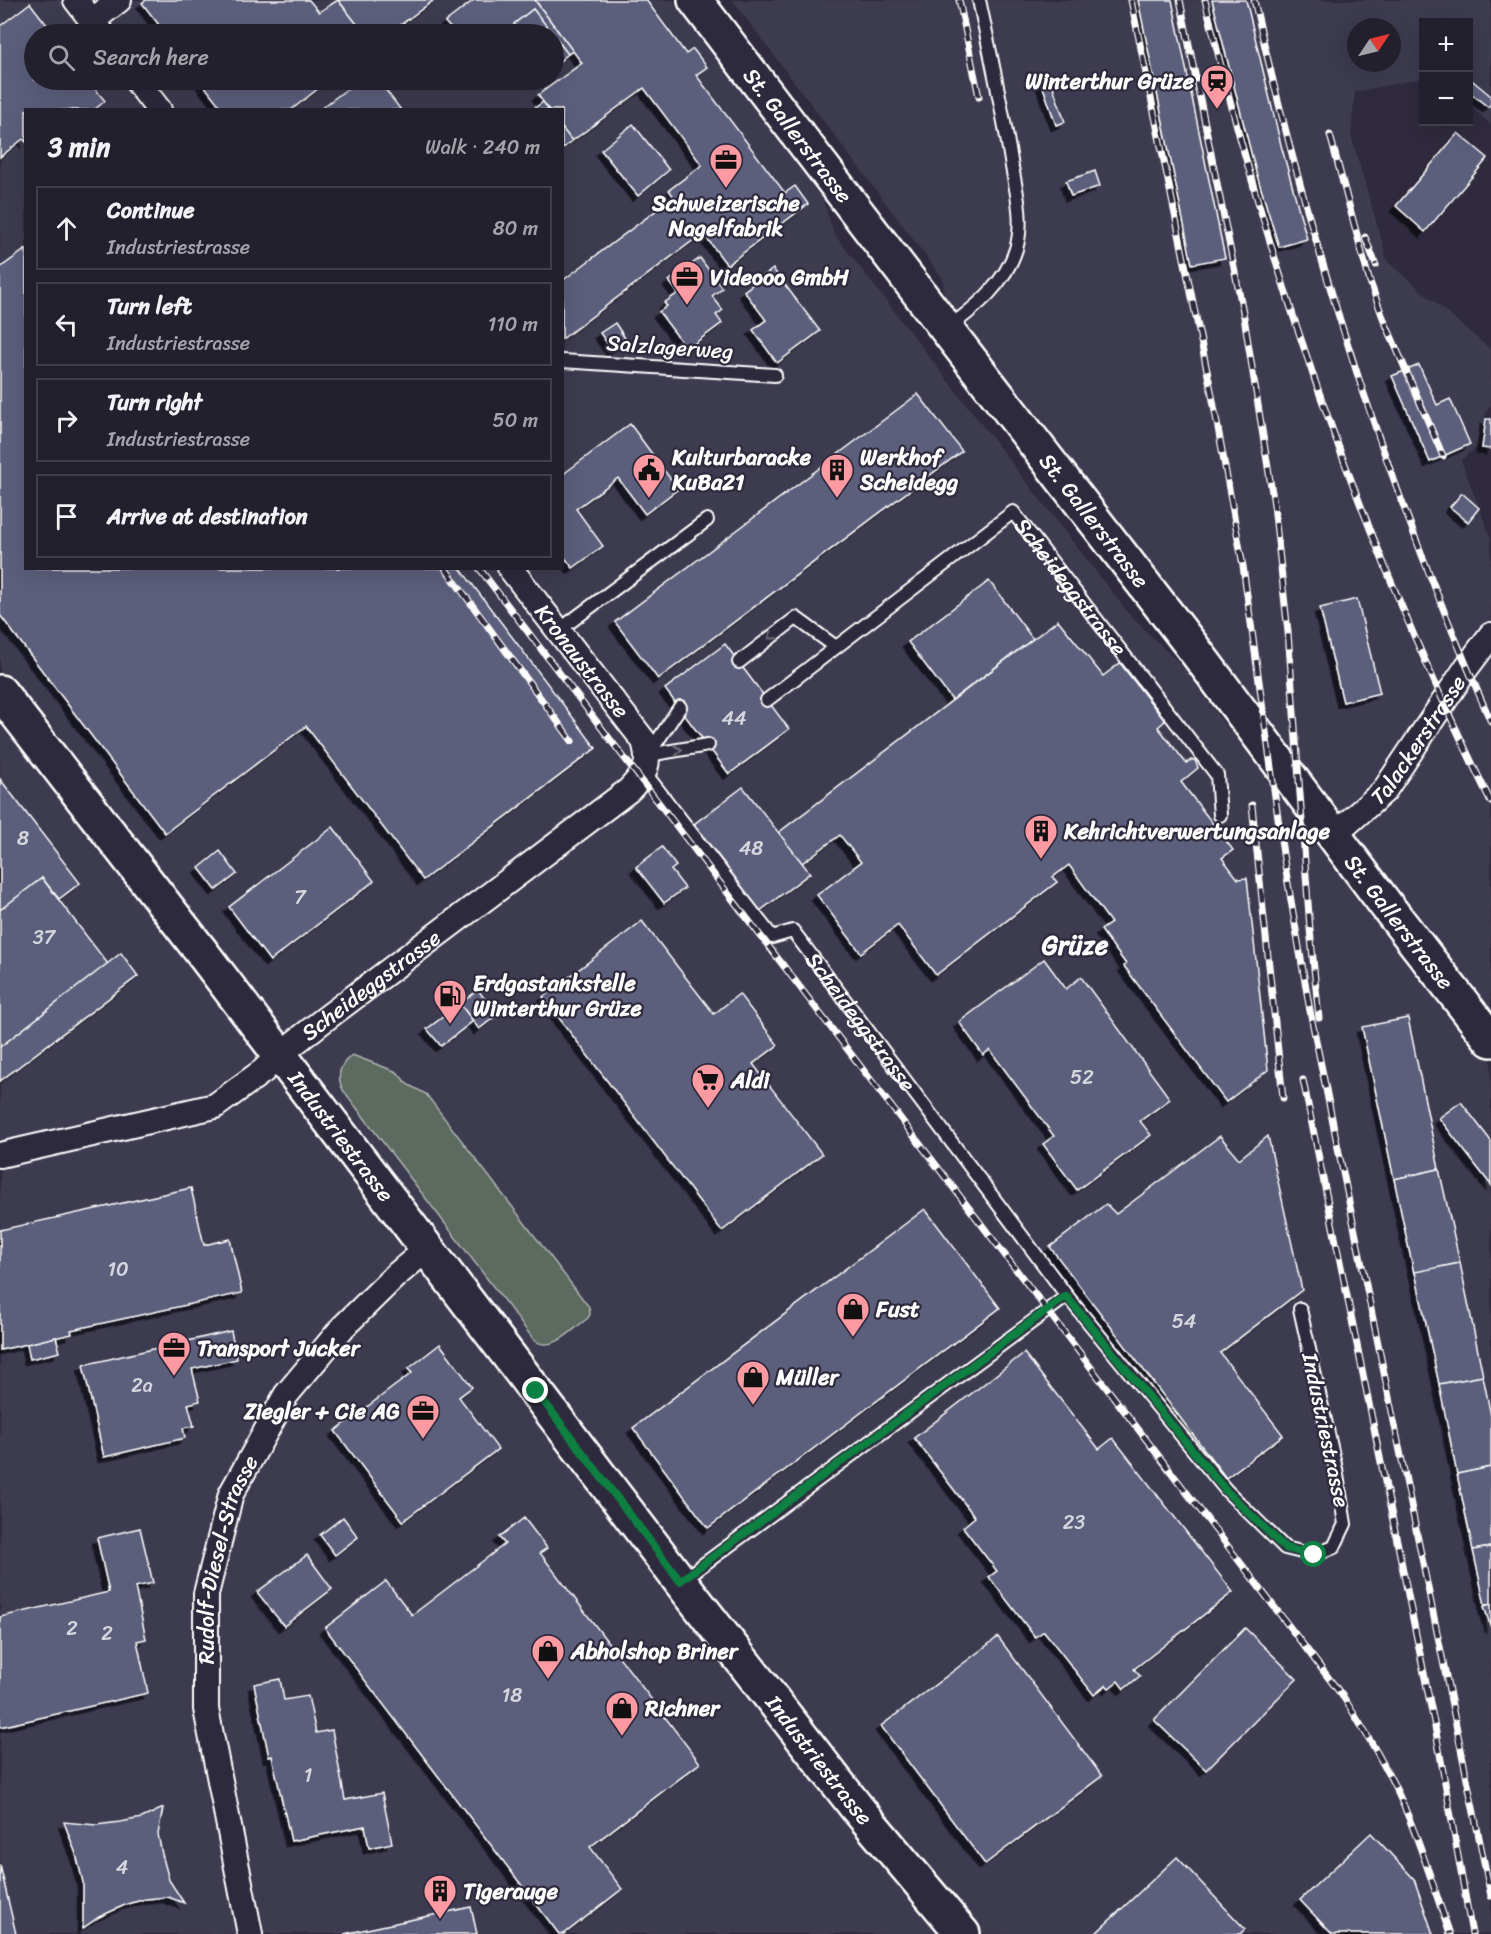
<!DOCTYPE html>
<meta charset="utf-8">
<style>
:root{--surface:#23202e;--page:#2f2d3a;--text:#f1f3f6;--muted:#a3a3aa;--line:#403e4a}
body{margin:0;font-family:Sriracha,sans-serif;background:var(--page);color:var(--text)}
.controls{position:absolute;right:18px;top:18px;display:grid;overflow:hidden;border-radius:0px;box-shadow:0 6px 24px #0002}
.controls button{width:54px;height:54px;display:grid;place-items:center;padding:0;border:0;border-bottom:2px solid var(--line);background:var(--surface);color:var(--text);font:30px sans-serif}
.compass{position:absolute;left:1347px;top:18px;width:54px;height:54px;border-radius:50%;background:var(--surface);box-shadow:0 6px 24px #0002;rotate:55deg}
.stop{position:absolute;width:18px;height:18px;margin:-14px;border:4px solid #0b8043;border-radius:50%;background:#fff}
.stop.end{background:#0b8043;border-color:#fff;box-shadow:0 2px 6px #0008}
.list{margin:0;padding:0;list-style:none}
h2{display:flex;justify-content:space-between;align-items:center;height:78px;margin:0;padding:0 24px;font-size:26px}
h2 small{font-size:20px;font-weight:400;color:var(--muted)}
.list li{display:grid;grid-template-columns:39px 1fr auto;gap:18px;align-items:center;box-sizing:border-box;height:84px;margin:0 12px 12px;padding:0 12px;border:2px solid var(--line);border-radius:0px}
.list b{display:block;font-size:22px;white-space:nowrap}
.list p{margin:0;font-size:20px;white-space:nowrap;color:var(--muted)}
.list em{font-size:20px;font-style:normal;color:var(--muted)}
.icon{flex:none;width:33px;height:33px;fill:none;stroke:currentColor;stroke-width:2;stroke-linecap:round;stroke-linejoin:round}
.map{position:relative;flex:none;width:1491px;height:1934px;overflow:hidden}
.search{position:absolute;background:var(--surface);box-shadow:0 6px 24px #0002;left:24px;top:24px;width:540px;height:66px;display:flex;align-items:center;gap:15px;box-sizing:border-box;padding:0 21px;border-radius:33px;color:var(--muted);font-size:22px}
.panel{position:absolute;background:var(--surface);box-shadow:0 6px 24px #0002;left:24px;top:108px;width:540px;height:462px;border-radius:0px}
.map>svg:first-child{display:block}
</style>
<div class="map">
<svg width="1491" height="1934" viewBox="0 0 1491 1934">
<defs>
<filter id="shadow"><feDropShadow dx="-5.5" dy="5.5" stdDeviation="0" flood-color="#0009"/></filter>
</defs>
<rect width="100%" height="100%" fill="#2f2a3d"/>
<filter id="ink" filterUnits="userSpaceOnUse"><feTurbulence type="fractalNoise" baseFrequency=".0167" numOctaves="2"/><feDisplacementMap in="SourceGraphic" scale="12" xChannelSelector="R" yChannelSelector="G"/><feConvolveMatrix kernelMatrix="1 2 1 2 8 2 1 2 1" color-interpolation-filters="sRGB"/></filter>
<g filter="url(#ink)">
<!-- built -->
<path fill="#3c3a50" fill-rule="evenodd" d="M0 0H673L821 196 835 235 1129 614 1184 668 1230 732 1191 645 946 329 943 279 732 0H1491V125L1469 105 1468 22H1424L1423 78 1355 92 1351 135 1388 262 1491 350V405L1486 411 1482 443 1461 460 1491 538V1934H0ZM1356 27H1392V63H1356ZM34 34H554V80H34ZM26 110H562V568H26Z"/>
<!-- green -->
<path fill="#5d6b61" stroke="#aeb5b0" stroke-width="1.5" d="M352 1055 397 1072 407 1084 426 1094 589 1307 590 1314 588 1318C573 1329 552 1354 534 1340L343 1090C336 1076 340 1064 352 1055Z"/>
<!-- building -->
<g fill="#5c5f7c" stroke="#fff" stroke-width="1.5" filter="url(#shadow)">
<path d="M146 0H309L319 12 338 0 365 34H166L142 3Z"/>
<path d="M338 0H434L388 34H365Z"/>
<path d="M474 0H535L573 51 568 54 533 9 514 24 521 34H456L445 22Z"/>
<path d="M535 0H646L686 54 693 49 707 67 696 75 785 193 795 186 808 204 727 265 703 233 562 339V281L674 197 669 190 702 165 644 88 572 141 562 128V110H549L538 95 582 63Z"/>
<path d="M1138 0H1172L1225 258 1192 264Z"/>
<path d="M1212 0H1246L1281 145 1307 239 1279 247 1256 172Z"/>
<path d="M30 3 54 34H34V80H88L105 101 94 110H26V142L23 139 0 157V26Z"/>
<path d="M533 9 553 34H521L514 24Z"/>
<path d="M554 36 568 54 554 66Z"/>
<path d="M1049 75 1065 122 1056 125 1040 78Z"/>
<path d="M1468 77 1491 96V104L1488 107 1468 91Z"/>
<path d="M200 80H329L291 110H223Z"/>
<path d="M359 80H378L401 110H319Z"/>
<path d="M543 102 549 110H532Z"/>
<path d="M633 124 669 170 638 196 601 150Z"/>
<path d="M562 128 572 141 562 149Z"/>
<path d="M1458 133 1488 158 1425 232 1396 206Z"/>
<path d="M1095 171 1100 186 1071 196 1066 181Z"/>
<path d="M26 249V568H460L596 748 423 880 306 726 165 833 0 615V268Z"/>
<path d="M700 258 722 288 712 296 723 310 716 315 722 323 687 349 659 312 667 306 664 303 678 293 669 281Z"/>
<path d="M773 269 820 331 777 363 753 330 766 320 744 291Z"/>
<path d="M615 323 627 341 612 350 600 333Z"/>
<path d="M1419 365 1437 405 1450 399 1470 444 1430 462 1392 376Z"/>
<path d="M918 394 962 451 658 679 615 622Z"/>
<path d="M1486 419H1491V449L1482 448Z"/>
<path d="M630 424 678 489 645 514 618 478 576 509 603 546 573 568 562 554V475Z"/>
<path d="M1462 493 1479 508 1468 522 1450 507Z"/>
<path d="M989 581 1033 639 952 700 908 642Z"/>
<path d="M1357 599 1380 693 1343 702 1320 608Z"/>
<path d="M1058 620 1103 676 1120 663 1165 721 1158 727 1186 763 1191 760H1195L1198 768 1181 782 1233 850 1222 858 1238 879 1247 878 1268 1070 1226 1102 1124 966 1126 964 1101 930 1111 923 1069 865 1053 877 1057 882 936 975 898 925 861 953 817 895 861 862 840 835 802 863 778 833Z"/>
<path d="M725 644 789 729 729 774 665 689Z"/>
<path d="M0 779 80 883 59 899 42 878 0 910Z"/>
<path d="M743 787 810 873 760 911 694 824Z"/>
<path d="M333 827 374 881 270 961 229 907Z"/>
<path d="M662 847 676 866 671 870 685 888 664 903 636 867Z"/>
<path d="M220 851 237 874 216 890 199 868Z"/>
<path d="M42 878 108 964 0 1047V910Z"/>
<path d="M642 921 714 1014 739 994 778 1045 753 1064 822 1154 722 1231 543 997Z"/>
<path d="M121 953 138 976 0 1081V1047Z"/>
<path d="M1044 959 1066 989 1081 977 1170 1099 1140 1121 1151 1135 1077 1190 1043 1144 1054 1136 990 1050 983 1055 959 1022Z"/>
<path d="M478 990 497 1015 479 1029 460 1004Z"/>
<path d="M460 1004 473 1021 441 1046 427 1029Z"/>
<path d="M1408 1018 1439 1169 1394 1179 1362 1027Z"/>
<path d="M1461 1102 1491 1141V1185L1439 1118Z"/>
<path d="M1220 1136 1239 1159 1268 1136 1302 1290 1220 1353 1283 1435 1226 1478 1050 1247 1106 1204 1116 1214Z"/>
<path d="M1439 1169 1460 1263 1414 1273 1394 1179Z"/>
<path d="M191 1188 204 1245 230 1239 242 1293 71 1330 72 1334 0 1350V1230Z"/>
<path d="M925 1209 1000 1308 708 1528 633 1428Z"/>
<path d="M1460 1263 1483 1376 1439 1384 1415 1272Z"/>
<path d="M231 1331 237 1359 192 1369 200 1401 188 1404 194 1426 183 1428 185 1438 104 1457 83 1365Z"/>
<path d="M56 1337 60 1352 30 1359 27 1344Z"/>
<path d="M440 1344 472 1387 459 1397 498 1449 403 1521 335 1431 412 1373 408 1369Z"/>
<path d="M1024 1353 1099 1449 1113 1438 1233 1592 1134 1669 1140 1676 1124 1689 1118 1681 1109 1688 1106 1685 1094 1695 1044 1631 1035 1637 989 1577 997 1571 963 1527 975 1517 914 1438Z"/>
<path d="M1483 1376 1491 1416V1467L1457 1474 1439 1384Z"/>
<path d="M1491 1467V1547L1473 1550 1457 1474Z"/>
<path d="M343 1517 358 1537 335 1555 320 1535Z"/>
<path d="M524 1518 547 1548 540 1553 700 1763 590 1847 622 1889 564 1934H559L325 1628 386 1581 412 1615 505 1544 499 1537Z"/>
<path d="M140 1528 153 1583 135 1587 146 1639 137 1641 148 1693 0 1727V1617L109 1592 97 1538Z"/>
<path d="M1491 1547V1604L1485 1605 1473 1550Z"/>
<path d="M307 1555 332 1589 284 1626 257 1592Z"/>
<path d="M1491 1604V1628L1484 1606Z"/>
<path d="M1245 1628 1297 1679 1206 1770 1154 1720Z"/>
<path d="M998 1637 1102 1776 985 1864 881 1726Z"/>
<path d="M280 1679 284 1700 308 1696 316 1733 332 1730 345 1800 382 1793 392 1843 369 1848 365 1826 291 1841 272 1756 269 1757 254 1684Z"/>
<path d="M163 1808 158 1834 162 1854 169 1880 184 1903 168 1897 146 1899 127 1904 99 1917 83 1928V1882L76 1854 64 1822 96 1825 120 1822 142 1818Z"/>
<path d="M1371 1833 1414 1879 1433 1934H1332L1300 1900Z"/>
<path d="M1177 1857 1245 1929 1240 1934H1095Z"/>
<path d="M0 1865 16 1934H0Z"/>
<path d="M471 1907 477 1934H344Z"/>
</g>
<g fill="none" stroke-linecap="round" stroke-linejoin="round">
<!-- lane casing -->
<g stroke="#fff" stroke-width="16">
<g id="lane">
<path d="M948 328C976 307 1005 284 1016 249 1024 222 1017 194 1012 167 1003 111 991 56 979 0"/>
<path d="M562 361 775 375"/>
<path d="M558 631 707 520"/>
<path d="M739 662 796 618 836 647"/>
<path id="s1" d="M767 700 1013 512 1217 775 1220 815"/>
<path d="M648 755 708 745"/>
<path d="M648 755 680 707"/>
<path id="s2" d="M644 772 772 937 793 931 1067 1296"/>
<path d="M681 1581 1067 1296 1226 1490 1285 1548 1314 1555 1334 1547 1345 1524 1336 1469 1300 1309"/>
</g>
</g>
<!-- street casing -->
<g stroke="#fff" stroke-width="28">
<g id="street">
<path d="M76 0 102 34"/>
<path d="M92 21 119 0"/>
<path d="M136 80 159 110"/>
<path id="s3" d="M1334 835 1384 791 1467 667 1491 635"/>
<path id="s4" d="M0 1155 215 1106 263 1071 279 1055 325 1019 629 790C646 772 651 765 644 741L510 568"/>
<path id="s5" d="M250 1934 206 1709V1594L231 1494 286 1395 343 1327 395 1276 427 1249"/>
</g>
</g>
<!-- secondary casing -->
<g stroke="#fff" stroke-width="38">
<g id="secondary">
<path id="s6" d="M0 692 200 950 680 1581 857 1808 963 1934"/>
</g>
</g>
<!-- primary casing -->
<g stroke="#fff" stroke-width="38">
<g id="primary">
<path id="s7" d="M695 0 951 335 1191 645 1386 905 1491 1040"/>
</g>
</g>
<!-- lane -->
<use href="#lane" stroke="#2f2a3d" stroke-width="12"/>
<!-- street -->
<use href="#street" stroke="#2f2a3d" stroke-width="24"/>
<!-- secondary -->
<use href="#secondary" stroke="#2f2a3d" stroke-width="33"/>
<!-- primary -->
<use href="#primary" stroke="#2f2a3d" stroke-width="33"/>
<!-- rail casing -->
<g stroke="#fff" stroke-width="7">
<g id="rail">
<path d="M959 0 979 97"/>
<path d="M1131 0 1212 395 1243 566 1283 854 1310 1011 1491 1896"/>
<path d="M1180 0 1244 317 1274 505 1288 632 1310 929 1319 1018"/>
<path d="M1205 0C1270 277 1365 547 1491 802"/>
<path d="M1254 0C1310 248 1388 489 1491 722"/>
<path d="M1330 135 1369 279 1382 315 1443 456"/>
<path d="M1365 237 1376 265"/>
<path d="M445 568 572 741"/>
<path d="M479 568 1344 1698C1368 1736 1391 1774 1408 1816 1424 1854 1436 1895 1450 1934"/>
<path d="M1252 805 1283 1098"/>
<path d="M1303 1080 1436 1732 1472 1934"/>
</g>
</g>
<!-- rail -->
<use href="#rail" stroke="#2f2a3d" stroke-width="4.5" stroke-dasharray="14" stroke-linecap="butt"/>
</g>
<!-- one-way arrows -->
<defs><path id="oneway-chevron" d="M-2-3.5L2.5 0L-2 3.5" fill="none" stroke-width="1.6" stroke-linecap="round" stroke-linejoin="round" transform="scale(1.5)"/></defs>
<g stroke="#6d6a77">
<use href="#oneway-chevron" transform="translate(772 636) rotate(143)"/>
<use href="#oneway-chevron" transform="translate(678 750) rotate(-10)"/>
</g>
</g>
<g fill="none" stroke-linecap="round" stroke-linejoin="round" filter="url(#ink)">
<!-- route -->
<path stroke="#0b8043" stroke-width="8" d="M536 1391 680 1581 1066 1296 1226 1491 1285 1548 1314 1555"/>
</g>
<!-- icons -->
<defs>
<g id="station-pin" transform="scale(1.725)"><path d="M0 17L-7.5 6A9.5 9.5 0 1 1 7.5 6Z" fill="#ff9aa2" stroke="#2f2a3d"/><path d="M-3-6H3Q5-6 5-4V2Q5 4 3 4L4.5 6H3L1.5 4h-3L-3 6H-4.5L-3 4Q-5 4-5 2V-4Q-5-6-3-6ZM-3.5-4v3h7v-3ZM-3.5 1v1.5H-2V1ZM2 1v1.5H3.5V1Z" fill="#111"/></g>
<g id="office-pin" transform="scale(1.725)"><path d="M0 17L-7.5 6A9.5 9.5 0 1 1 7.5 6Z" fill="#ff9aa2" stroke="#2f2a3d"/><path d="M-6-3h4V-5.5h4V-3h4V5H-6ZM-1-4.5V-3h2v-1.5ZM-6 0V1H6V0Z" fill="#111"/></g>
<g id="civic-pin" transform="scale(1.725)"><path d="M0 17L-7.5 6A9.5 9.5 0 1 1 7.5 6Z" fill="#ff9aa2" stroke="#2f2a3d"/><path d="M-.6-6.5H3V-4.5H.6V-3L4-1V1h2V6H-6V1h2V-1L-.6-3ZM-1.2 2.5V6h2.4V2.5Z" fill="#111"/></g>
<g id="building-pin" transform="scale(1.725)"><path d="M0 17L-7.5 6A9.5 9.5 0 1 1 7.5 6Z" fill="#ff9aa2" stroke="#2f2a3d"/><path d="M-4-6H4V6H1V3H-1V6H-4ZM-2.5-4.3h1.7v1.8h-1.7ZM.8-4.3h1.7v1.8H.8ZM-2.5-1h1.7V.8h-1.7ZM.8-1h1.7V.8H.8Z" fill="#111"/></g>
<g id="fuel-pin" transform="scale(1.725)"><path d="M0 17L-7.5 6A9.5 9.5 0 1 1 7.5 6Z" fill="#ff9aa2" stroke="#2f2a3d"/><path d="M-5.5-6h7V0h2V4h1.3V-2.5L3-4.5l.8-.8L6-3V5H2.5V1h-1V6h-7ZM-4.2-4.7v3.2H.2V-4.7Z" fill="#111"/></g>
<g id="supermarket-pin" transform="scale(1.725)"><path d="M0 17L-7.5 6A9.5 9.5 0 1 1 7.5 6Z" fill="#ff9aa2" stroke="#2f2a3d"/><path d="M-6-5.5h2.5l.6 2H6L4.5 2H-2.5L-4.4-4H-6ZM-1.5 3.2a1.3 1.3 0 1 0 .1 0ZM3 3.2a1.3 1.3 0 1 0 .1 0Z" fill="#111"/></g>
<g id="shop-pin" transform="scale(1.725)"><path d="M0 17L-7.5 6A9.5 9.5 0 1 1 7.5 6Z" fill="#ff9aa2" stroke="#2f2a3d"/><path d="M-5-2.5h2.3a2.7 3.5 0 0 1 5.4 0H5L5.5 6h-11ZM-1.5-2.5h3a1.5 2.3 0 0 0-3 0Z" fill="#111"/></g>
</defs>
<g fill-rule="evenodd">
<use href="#station-pin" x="1217" y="81"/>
<use href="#office-pin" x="726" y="160"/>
<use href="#office-pin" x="687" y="277"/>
<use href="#civic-pin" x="649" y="470"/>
<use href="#building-pin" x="837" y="470"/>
<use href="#building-pin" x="1041" y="831"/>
<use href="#fuel-pin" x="450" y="996"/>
<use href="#supermarket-pin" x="708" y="1080"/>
<use href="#shop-pin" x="853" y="1309"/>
<use href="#office-pin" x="174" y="1348"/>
<use href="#shop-pin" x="753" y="1377"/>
<use href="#office-pin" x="423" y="1411"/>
<use href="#shop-pin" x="548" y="1651"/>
<use href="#shop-pin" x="622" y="1708"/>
<use href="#building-pin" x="440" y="1891"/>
</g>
<g text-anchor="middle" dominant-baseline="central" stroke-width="4.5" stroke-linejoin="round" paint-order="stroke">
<!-- number labels -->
<g font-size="20" fill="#d6d7de">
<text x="734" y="718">44</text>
<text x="23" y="838">8</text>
<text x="751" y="848">48</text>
<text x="300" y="897">7</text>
<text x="44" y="937">37</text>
<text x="1082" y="1077">52</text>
<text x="118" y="1269">10</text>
<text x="1184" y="1321">54</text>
<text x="142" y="1385">2a</text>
<text x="1074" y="1522">23</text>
<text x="72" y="1628">2</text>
<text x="107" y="1633">2</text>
<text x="512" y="1695">18</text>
<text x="308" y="1775">1</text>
<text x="122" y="1867">4</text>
</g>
<!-- poi labels -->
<g font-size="22" font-weight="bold" fill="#fff" stroke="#2f2a3d" text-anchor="start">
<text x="1194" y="81" text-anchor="end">Winterthur Grüze</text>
<text x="726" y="203" text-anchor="middle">Schweizerische<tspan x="726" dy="25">Nagelfabrik</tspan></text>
<text x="710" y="277">Videooo GmbH</text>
<text x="672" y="457">Kulturbaracke<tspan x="672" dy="25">KuBa21</tspan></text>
<text x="860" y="457">Werkhof<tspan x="860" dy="25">Scheidegg</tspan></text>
<text x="1064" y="831">Kehrichtverwertungsanlage</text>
<text x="473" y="983">Erdgastankstelle<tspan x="473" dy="25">Winterthur Grüze</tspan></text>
<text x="731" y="1080">Aldi</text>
<text x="876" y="1309">Fust</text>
<text x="197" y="1348">Transport Jucker</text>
<text x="776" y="1377">Müller</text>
<text x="400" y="1411" text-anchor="end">Ziegler + Cie AG</text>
<text x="571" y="1651">Abholshop Briner</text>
<text x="645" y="1708">Richner</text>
<text x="463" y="1891">Tigerauge</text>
</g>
<!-- street labels -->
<g font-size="22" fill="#fff" stroke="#2f2a3d">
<text stroke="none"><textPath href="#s7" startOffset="170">St. Gallerstrasse</textPath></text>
<text transform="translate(670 347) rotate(4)">Salzlagerweg</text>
<text stroke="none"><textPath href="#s7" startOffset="656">St. Gallerstrasse</textPath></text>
<text stroke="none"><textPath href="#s1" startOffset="404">Scheideggstrasse</textPath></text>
<text transform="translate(582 661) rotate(52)">Kronaustrasse</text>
<text stroke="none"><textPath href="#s3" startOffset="128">Talackerstrasse</textPath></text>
<text stroke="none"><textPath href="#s7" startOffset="1160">St. Gallerstrasse</textPath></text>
<text stroke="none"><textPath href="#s4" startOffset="418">Scheideggstrasse</textPath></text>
<text stroke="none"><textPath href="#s2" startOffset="344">Scheideggstrasse</textPath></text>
<text stroke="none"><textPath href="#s6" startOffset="560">Industriestrasse</textPath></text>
<text transform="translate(1326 1430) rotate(78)">Industriestrasse</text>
<text stroke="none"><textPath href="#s5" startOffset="382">Rudolf-Diesel-Strasse</textPath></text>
<text stroke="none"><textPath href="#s6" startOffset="1346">Industriestrasse</textPath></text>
</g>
<!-- quarter labels -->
<g font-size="26" font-weight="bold" fill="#fff" stroke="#2f2a3d">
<text x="1075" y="945">Grüze</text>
</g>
</g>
</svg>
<div class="controls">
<button>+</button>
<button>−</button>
</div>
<svg class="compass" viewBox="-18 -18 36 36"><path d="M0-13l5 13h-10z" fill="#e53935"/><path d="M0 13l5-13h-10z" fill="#a3a3aa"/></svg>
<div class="stop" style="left:1314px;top:1555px"></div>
<div class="stop end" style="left:536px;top:1391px"></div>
<div class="search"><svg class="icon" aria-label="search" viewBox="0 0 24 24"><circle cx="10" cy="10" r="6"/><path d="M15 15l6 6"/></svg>Search here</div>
<section class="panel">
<h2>3 min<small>Walk · 240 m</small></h2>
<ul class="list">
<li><svg class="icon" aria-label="ahead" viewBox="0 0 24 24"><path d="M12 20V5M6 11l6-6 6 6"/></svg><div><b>Continue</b><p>Industriestrasse</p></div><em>80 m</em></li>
<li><svg class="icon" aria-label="left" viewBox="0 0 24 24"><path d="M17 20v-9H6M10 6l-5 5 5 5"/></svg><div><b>Turn left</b><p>Industriestrasse</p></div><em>110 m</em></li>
<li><svg class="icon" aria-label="right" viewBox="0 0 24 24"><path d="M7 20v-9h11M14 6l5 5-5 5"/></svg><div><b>Turn right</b><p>Industriestrasse</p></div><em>50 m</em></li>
<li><svg class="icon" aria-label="arrive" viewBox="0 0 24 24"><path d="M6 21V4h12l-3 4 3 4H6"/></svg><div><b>Arrive at destination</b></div></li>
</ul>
</section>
</div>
